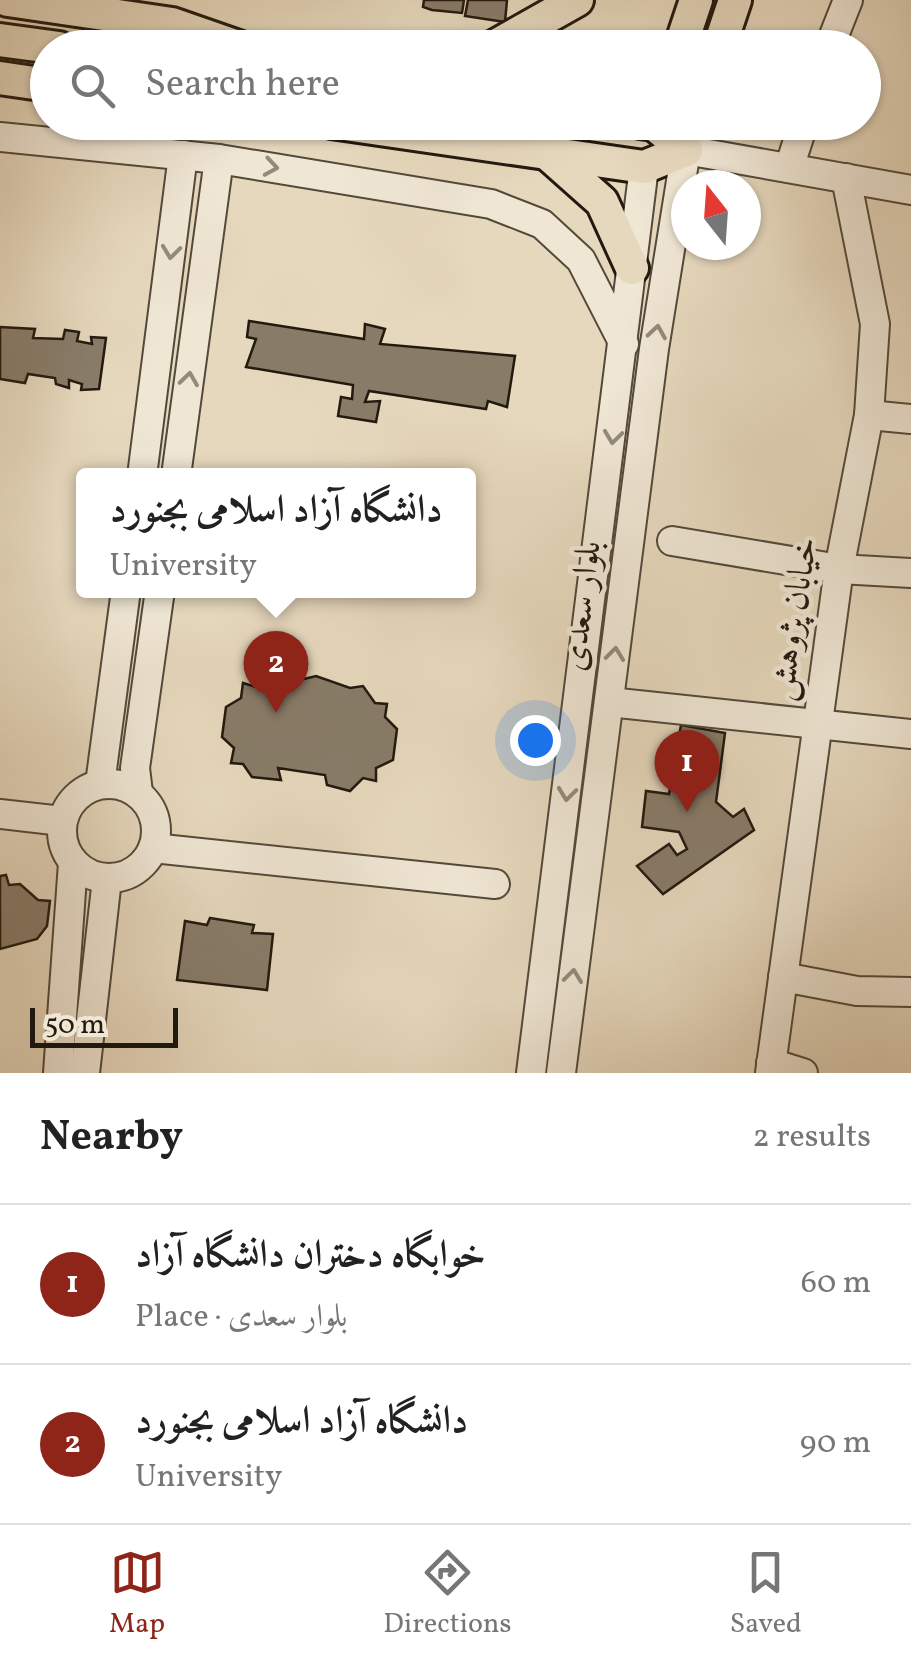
<!DOCTYPE html>
<meta charset="utf-8">
<style>
:root{--surface:#fff;--page:#f6f6f6;--text:#222;--muted:#767676;--line:#e0e0e0;--accent:#8f2418}
body{margin:0;font-family:Vollkorn,Amiri,serif;background:var(--page);color:var(--text)}
.compass{position:absolute;left:671px;top:170px;width:90px;height:90px;border-radius:50%;background:var(--surface);box-shadow:0 2px 8px #0004;rotate:343deg}
.scale{position:absolute;left:30px;bottom:25px;width:148px;box-sizing:border-box;padding-left:10px;border:5px solid #22190f;border-top:0;font-size:28px;line-height:35px;white-space:nowrap;color:#22190f;-webkit-text-stroke:8px #efe6d4;paint-order:stroke}
.you{position:absolute;left:535px;top:740px;width:35px;height:35px;margin:-25px;border:8px solid #fff;border-radius:50%;background:#1a73e8;box-shadow:0 0 0 15px #1a73e833}
.badge{display:grid;place-items:center;width:65px;height:65px;border-radius:50%;background:var(--accent);color:#fff;font-size:32px;font-weight:700}
.pin{position:absolute;translate:-50% -82px;filter:drop-shadow(0 2px 5px #0008)}
.pin::after{content:'';position:absolute;top:52px;width:35px;height:30px;background:inherit;clip-path:polygon(0 0,100% 0,50% 100%)}
.popup{position:absolute;left:76px;top:468px;width:400px;height:130px;box-sizing:border-box;display:grid;place-content:center;border-radius:10px;background:var(--surface);filter:drop-shadow(0 2px 8px #0005);font-size:32px;white-space:nowrap;color:var(--muted)}
.popup b{font-size:38px;color:var(--text)}
.popup::after{content:'';position:absolute;left:50%;top:100%;margin-left:-20px;border:20px solid transparent;border-top-color:var(--surface)}
.list{margin:0;padding:0;list-style:none}
h2{display:flex;justify-content:space-between;align-items:center;height:130px;margin:0;padding:0 40px;font-size:42px}
h2 small{font-size:32px;font-weight:400;color:var(--muted)}
.list li{display:grid;grid-template-columns:65px 1fr auto;gap:30px;align-items:center;box-sizing:border-box;height:160px;padding:0 40px;border-top:2px solid var(--line)}
.list b{display:block;font-size:38px;white-space:nowrap}
.list p{margin:0;font-size:32px;white-space:nowrap;color:var(--muted)}
.list em{font-size:32px;font-style:normal;color:var(--muted)}
.icon{flex:none;width:55px;height:55px;fill:none;stroke:currentColor;stroke-width:2;stroke-linecap:round;stroke-linejoin:round}
.map{position:relative;flex:none;width:911px;height:1073px;overflow:hidden}
.search{position:absolute;background:var(--surface);box-shadow:0 2px 8px #0004;left:30px;right:30px;top:30px;height:110px;display:flex;align-items:center;gap:25px;box-sizing:border-box;padding:0 35px;border-radius:55px;color:var(--muted);font-size:38px}
.sheet{height:450px;background:var(--surface)}
nav{display:flex;justify-content:space-around;align-items:center;box-sizing:border-box;height:140px;border-top:2px solid var(--line);background:var(--surface);font-size:28px;color:var(--muted)}
nav a{display:grid;justify-items:center;gap:5px}
nav .on{color:var(--accent)}
.map>svg:first-child{display:block}
</style>
<div class="map">
<svg width="911" height="1073" viewBox="0 0 911 1073">
<rect width="100%" height="100%" fill="#e6d8bd"/>
<filter id="stains"><feTurbulence type="fractalNoise" baseFrequency=".002" numOctaves="4"/><feColorMatrix values="0 0 0 0 .2 0 0 0 0 .09 0 0 0 0 .02 0 0 0 .5 -.17"/></filter>
<radialGradient id="worn" r=".72"><stop offset=".6" stop-color="#630" stop-opacity="0"/><stop offset="1" stop-color="#630" stop-opacity=".3"/></radialGradient>
<!-- building -->
<g fill="#887c69" stroke="#22190f" stroke-width="2.5">
<path d="M424 0H464L462 13 432 10 423 7Z"/>
<path d="M468 0H507L505 22 465 16Z"/>
<path d="M249 321 364 339 365 324 385 329 380 344 515 356 507 407 488 401 486 409 369 391 365 402 380 401 376 422 338 416 341 397 352 399 353 385 246 367 256 339 247 337Z"/>
<path d="M0 327 35 329 33 338 63 339 65 330 79 332 77 341 92 344 91 337 106 338 99 389 81 390 82 384 69 380V388L56 384 55 378 28 374 25 383 0 379Z"/>
<path d="M271 675 296 681 316 676 350 688 363 686 375 703 387 704 385 717 397 729 393 760 376 768V781L363 778 350 791 327 785 325 775 278 768 281 780 252 777 243 764 231 763 234 748 222 737 226 707 241 698 243 683 256 687Z"/>
<path d="M681 725 725 733 716 802 733 817 744 809 754 830 663 894 637 866 669 844 677 855 687 849 679 832 642 827 646 791 669 794Z"/>
<path d="M6 875 9 885 20 884 38 900 50 901 47 926 37 939 0 949V876Z"/>
<path d="M210 918 254 925 252 933 273 934 267 990 177 980 185 921 207 925Z"/>
</g>
<g fill="none" stroke-linecap="round" stroke-linejoin="round">
<!-- minor casing -->
<g stroke="#53493a" stroke-width="32">
<g id="minor">
<path d="M829 48 848 0"/>
<path d="M0 137 219 159 491 204 542 224 581 260 624 344"/>
<path d="M789 168 804 122"/>
<path d="M869 415 911 419"/>
<path d="M142 476 183 155"/>
<path d="M176 476 219 159"/>
<path d="M672 541 839 569 911 573"/>
<path d="M609 702 911 734"/>
<circle cx="109" cy="831" r="47"/>
<path d="M100 784 126 590"/>
<path d="M138 793 135 768 160 590"/>
<path d="M0 814 62 821"/>
<path d="M153 848 495 884"/>
<path d="M783 977 857 991 911 992"/>
<path d="M771 1063 803 1073"/>
<path d="M58 1073 73 863"/>
<path d="M85 1073 107 879"/>
<path d="M531 1073 644 167"/>
<path d="M561 1073 654 349 686 150 911 190"/>
<path d="M770 1073 839 569 869 415 875 324 846 178"/>
</g>
</g>
<!-- major casing -->
<g stroke="#22190f" stroke-width="38">
<g id="major">
<path d="M8 0 172 24 241 48"/>
<path d="M0 40 59 48"/>
<path d="M492 48 577 0"/>
<path d="M680 48 696 0"/>
<path d="M719 48 735 0"/>
<path d="M0 78 48 85"/>
<path d="M331 122 644 167 686 150"/>
<path d="M640 122 654 124 686 150"/>
<path d="M548 154 602 202 632 268"/>
</g>
</g>
<!-- minor -->
<use href="#minor" stroke="#efe6d4" stroke-width="28"/>
<!-- major -->
<use href="#major" stroke="#e6d8bd" stroke-width="32"/>
</g>
<!-- one-way arrows -->
<defs><path id="oneway-chevron" d="M-2-3.5L2.5 0L-2 3.5" fill="none" stroke-width="1.6" stroke-linecap="round" stroke-linejoin="round" transform="scale(2.5)"/></defs>
<g stroke="#938a7b">
<use href="#oneway-chevron" transform="translate(271 167) rotate(9)"/>
<use href="#oneway-chevron" transform="translate(171 252) rotate(97)"/>
<use href="#oneway-chevron" transform="translate(657 332) rotate(-81)"/>
<use href="#oneway-chevron" transform="translate(189 379) rotate(-82)"/>
<use href="#oneway-chevron" transform="translate(613 437) rotate(97)"/>
<use href="#oneway-chevron" transform="translate(615 654) rotate(-83)"/>
<use href="#oneway-chevron" transform="translate(567 794) rotate(97)"/>
<use href="#oneway-chevron" transform="translate(573 976) rotate(-83)"/>
</g>
<g text-anchor="middle" dominant-baseline="central" stroke-width="9" stroke-linejoin="round" paint-order="stroke">
<!-- street labels -->
<g font-size="35" fill="#22190f" stroke="#efe6d4">
<text transform="translate(583 606) rotate(-83)">بلوار سعدی</text>
<text transform="translate(795 619) rotate(-81)">خیابان پژوهش</text>
</g>
</g>
<rect width="100%" height="100%" filter="url(#stains)"/>
<rect width="100%" height="100%" fill="url(#worn)"/>
</svg>
<svg class="compass" viewBox="-18 -18 36 36"><path d="M0-13l5 13h-10z" fill="#e53935"/><path d="M0 13l5-13h-10z" fill="#767676"/></svg>
<div class="scale">50 m</div>
<div class="you"></div>
<div class="pin badge" style="left:687px;top:812px">1</div>
<div class="pin badge" style="left:276px;top:713px">2</div>
<div class="popup"><b>دانشگاه آزاد اسلامی بجنورد</b>University</div>
<div class="search"><svg class="icon" aria-label="search" viewBox="0 0 24 24"><circle cx="10" cy="10" r="6"/><path d="M15 15l6 6"/></svg>Search here</div>
</div>
<section class="sheet">
<h2>Nearby<small>2 results</small></h2>
<ul class="list">
<li><span class="badge">1</span><div><b>خوابگاه دختران دانشگاه آزاد</b><p>Place · بلوار سعدی</p></div><em>60 m</em></li>
<li><span class="badge">2</span><div><b>دانشگاه آزاد اسلامی بجنورد</b><p>University</p></div><em>90 m</em></li>
</ul>
</section>
<nav>
<a class="on"><svg class="icon" aria-label="map" viewBox="0 0 24 24"><path d="M3 6l6-2 6 2 6-2v14l-6 2-6-2-6 2zM9 4v14M15 6v14"/></svg>Map</a>
<a><svg class="icon" aria-label="directions" viewBox="0 0 24 24"><path d="M12 3l9 9-9 9-9-9zM9 14v-3h6M13 9l2 2-2 2"/></svg>Directions</a>
<a><svg class="icon" aria-label="saved" viewBox="0 0 24 24"><path d="M7 4h10v16l-5-4-5 4z"/></svg>Saved</a>
</nav>
